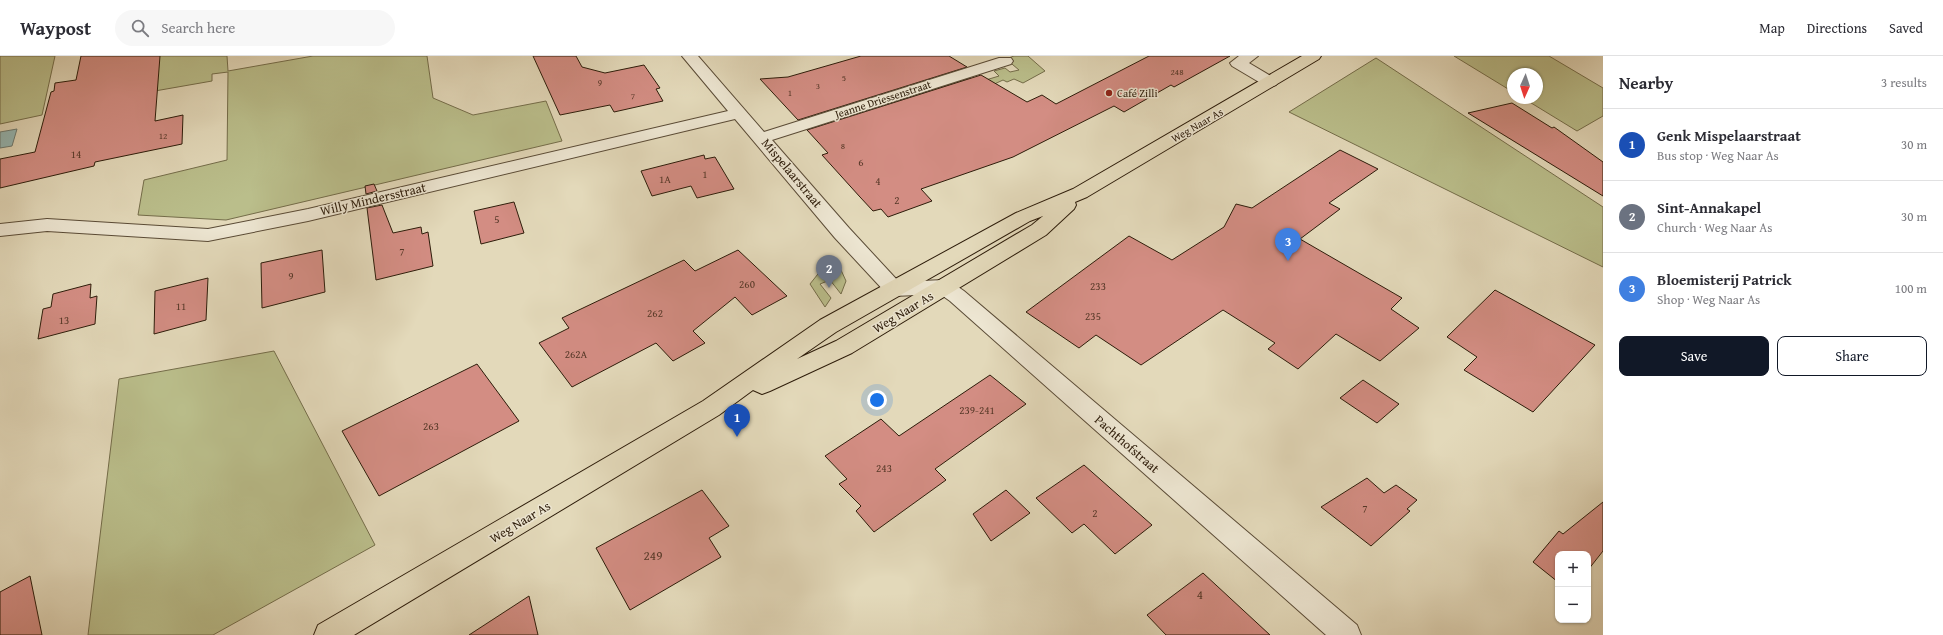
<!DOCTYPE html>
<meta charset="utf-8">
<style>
:root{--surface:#fff;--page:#f7f7f7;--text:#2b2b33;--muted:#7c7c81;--line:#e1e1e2;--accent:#111827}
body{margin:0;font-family:"Gentium Book Plus",serif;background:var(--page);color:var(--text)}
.controls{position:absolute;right:12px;bottom:12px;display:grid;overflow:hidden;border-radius:8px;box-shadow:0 1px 3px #0004}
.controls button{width:36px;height:36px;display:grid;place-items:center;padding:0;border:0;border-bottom:1px solid var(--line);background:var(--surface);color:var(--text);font:20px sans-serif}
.compass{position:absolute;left:1507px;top:12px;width:36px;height:36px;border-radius:50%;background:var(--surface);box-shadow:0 1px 3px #0004;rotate:183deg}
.you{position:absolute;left:877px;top:344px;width:14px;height:14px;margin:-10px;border:3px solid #fff;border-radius:50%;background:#1a73e8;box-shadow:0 0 0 6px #1a73e833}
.badge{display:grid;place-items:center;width:26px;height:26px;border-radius:50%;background:var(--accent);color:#fff;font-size:13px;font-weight:700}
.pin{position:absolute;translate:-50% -33px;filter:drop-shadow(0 1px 2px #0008)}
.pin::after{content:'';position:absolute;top:21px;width:14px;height:12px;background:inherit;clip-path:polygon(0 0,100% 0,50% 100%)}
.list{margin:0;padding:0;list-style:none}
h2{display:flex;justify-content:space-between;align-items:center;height:52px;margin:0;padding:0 16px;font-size:17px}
h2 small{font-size:13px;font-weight:400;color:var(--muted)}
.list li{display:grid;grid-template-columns:26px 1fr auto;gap:12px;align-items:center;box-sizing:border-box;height:72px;padding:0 16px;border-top:1px solid var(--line)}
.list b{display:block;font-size:15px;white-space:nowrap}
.list p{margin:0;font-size:13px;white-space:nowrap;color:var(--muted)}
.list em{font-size:13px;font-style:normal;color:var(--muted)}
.actions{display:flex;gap:8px;padding:12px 16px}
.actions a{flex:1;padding:9px 0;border:1px solid var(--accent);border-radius:8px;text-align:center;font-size:14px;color:var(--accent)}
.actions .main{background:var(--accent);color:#fff}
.icon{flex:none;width:22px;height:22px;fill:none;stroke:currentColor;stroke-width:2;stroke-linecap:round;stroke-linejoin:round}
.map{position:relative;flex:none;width:1603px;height:579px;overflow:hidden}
header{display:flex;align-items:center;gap:24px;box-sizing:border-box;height:56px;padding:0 20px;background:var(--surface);border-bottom:1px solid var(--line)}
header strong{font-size:19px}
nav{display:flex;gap:22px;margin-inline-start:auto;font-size:14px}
.search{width:280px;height:36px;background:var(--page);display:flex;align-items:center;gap:10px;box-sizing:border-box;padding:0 14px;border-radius:22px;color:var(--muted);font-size:15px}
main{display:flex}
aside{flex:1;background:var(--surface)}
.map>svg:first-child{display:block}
</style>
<header>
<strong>Waypost</strong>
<div class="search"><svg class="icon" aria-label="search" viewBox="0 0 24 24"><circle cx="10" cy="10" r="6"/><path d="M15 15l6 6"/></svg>Search here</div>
<nav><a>Map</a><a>Directions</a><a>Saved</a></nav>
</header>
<main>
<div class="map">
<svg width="1603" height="579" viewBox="0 0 1603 579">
<rect width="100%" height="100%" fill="#e3d9ba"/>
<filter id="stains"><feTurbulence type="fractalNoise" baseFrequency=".005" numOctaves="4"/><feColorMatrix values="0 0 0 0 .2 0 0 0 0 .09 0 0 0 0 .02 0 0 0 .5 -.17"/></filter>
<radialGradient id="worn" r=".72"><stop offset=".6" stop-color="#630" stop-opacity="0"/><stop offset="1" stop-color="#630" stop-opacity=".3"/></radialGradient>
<!-- green -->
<g fill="#babe8b" stroke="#746d4a">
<path d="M0 0H55L42 59 0 68Z"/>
<path d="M137 0H227L228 15 313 0H427L433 42 473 59 546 45 562 85 226 164 138 159 144 124 227 104 228 16 212 18V25L132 39Z"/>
<path d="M1014 0H1028L1045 15 1023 27 1014 23 1007 26 1003 24 911 67 892 47 970 22 976 27 999 20 994 15 1005 12 1010 16 1019 14 1006 3Z"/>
<path d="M1454 0H1549L1603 32V60L1577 75 1523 42H1537V18H1513V36Z"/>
<path d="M1376 2 1603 151V211L1289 56Z"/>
<path d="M836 203 846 225 841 238 830 224 820 228 831 242 825 251 810 228 829 204Z"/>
<path d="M274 295 375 489 213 579H88L119 323Z"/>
</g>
<!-- water -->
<path fill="#96b9b6" stroke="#6c7a71" d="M17 73 12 90 0 92V76Z"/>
<!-- building -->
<g fill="#d38d83" stroke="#2d1c0a">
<path d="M81 0H160L155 65 183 59 182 88 95 106 94 110 0 132V103L35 96 51 36 54 35 55 27 76 24Z"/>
<path d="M533 0H576L582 11 605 17 644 9 660 32 656 33 663 45 614 56 610 49 560 59Z"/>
<path d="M861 0H949L967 11 798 64 760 23 788 21Z"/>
<path d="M1149 0H1230L1174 31 1171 29 1124 56 1114 50 1013 101 921 133 932 145 888 161 881 153 873 155 860 141 822 99 828 97 807 74 981 19 1027 46 1042 39 1056 48Z"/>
<path d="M1512 47 1552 72 1554 71 1603 106V140L1468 57Z"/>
<path d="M1340 94 1378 113 1329 147 1340 153 1300 183 1402 242 1391 253 1419 272 1380 305 1336 278 1298 313 1268 293 1275 287 1223 254 1141 309 1096 279 1079 292 1026 256 1129 180 1172 204 1224 171 1236 148 1252 152Z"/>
<path d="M704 99 705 103 715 101 734 133 697 142 691 130 652 140 641 115Z"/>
<path d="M374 128 377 135 366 138 365 130Z"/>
<path d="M514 146 524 177 481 188 474 155Z"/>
<path d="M382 149 393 177 421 171 422 178 428 176 433 210 376 224 367 152Z"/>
<path d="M322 194 325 236 262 252 261 207Z"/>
<path d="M738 194 787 240 752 259 735 241 693 275 705 287 673 305 656 287 572 331 539 287 569 272 562 262 684 204 695 215Z"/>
<path d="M208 222 206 264 154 278 155 235Z"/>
<path d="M91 228 90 242 97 240 95 268 38 283 43 253 51 251 53 238Z"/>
<path d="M1495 234 1595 289 1533 356 1464 314 1477 301 1447 281Z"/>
<path d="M477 308 519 365 379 440 342 375Z"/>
<path d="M990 319 1026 348 935 413 946 424 874 476 856 455 861 450 839 428 847 423 825 400 881 363 899 380Z"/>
<path d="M1363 324 1399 348 1377 367 1340 342Z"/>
<path d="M1084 409 1152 469 1115 498 1084 468 1072 477 1036 442Z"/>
<path d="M1367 422 1384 437 1396 429 1417 444 1407 453 1410 455 1371 490 1321 451Z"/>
<path d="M702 434 729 470 709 482 721 501 630 554 596 492Z"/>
<path d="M1006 434 1030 457 991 485 973 458Z"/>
<path d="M1603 446V495L1588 514V498H1558V526L1533 506 1559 475 1563 478Z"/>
<path d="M1203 517 1270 579H1166L1147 559Z"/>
<path d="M30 520 42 579H0V536Z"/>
<path d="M529 540 538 579H469Z"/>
</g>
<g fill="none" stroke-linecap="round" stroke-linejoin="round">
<!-- minor casing -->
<g stroke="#5a4b36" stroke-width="2">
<g id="minor">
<path d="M682 0H698L764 76 999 2H1011L1013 5 1011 8 772 84 849 172 899 226 944 224 951 226 964 235 1357 569 1361 579H1326L950 245 940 238 894 240 887 238 835 182 735 63 308 165 208 185 47 175 0 180V168L47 163 208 173 308 153 728 55Z"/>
<path d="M1239 0H1258L1249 7 1276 23 1278 26 1276 29 1270 31 1264 29 1232 10 1230 7Z"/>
</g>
</g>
<!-- major casing -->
<g stroke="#2d1c0a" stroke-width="2">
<path id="major" d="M1302 0H1321L1319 3 1087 141 1075 146 1076 149 1074 153 1046 179 852 297 770 335 762 338 753 334 719 359 354 579H314L318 569 703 345 820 264 1016 157 1073 133ZM1043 160 1032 169 836 285 797 303 836 276 1030 165Z"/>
</g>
<!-- minor -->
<use href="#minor" fill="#ede6d2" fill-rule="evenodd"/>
<!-- major -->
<use href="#major" fill="#e3d9ba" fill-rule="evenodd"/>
</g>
<!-- markers -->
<circle fill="#8f2418" stroke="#ede6d2" stroke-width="1.5" cx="1109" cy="37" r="4"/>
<g text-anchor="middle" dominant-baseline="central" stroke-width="3" stroke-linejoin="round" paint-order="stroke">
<!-- far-number labels -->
<g font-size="9" fill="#563828">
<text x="1177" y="15">248</text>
<text x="844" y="21">5</text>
<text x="600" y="25">9</text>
<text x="818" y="29">3</text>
<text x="790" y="36">1</text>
<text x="633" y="39">7</text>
<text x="163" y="79">12</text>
<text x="843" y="89">8</text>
</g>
<!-- far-poi labels -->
<g font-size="11" fill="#2d1c0a" stroke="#ede6d2" text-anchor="start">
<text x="1117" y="37">Café Zilli</text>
</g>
<!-- far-street labels -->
<g font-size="11" fill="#2d1c0a" stroke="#ede6d2">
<text transform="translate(883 43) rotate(-18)">Jeanne Driessenstraat</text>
<text transform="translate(1197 69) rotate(-30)">Weg Naar As</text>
</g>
<!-- number labels -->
<g font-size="11" fill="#563828">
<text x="76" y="98">14</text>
<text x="861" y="106">6</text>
<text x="705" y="118">1</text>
<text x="665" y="123">1A</text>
<text x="878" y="125">4</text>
<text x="897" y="144">2</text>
<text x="497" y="163">5</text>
<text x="402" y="195">7</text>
<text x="291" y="220">9</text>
<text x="747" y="228">260</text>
<text x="1098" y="230">233</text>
<text x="181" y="250">11</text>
<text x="655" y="257">262</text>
<text x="1093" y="260">235</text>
<text x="64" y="264">13</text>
<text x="576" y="298">262A</text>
<text x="977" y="354">239-241</text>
<text x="431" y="370">263</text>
<text x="884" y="412">243</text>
<text x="1365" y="452">7</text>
<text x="1095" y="457">2</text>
</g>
<!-- street labels -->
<g font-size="13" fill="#2d1c0a" stroke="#ede6d2">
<text transform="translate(792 117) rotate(50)">Mispelaarstraat</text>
<text transform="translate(373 143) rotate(-13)">Willy Mindersstraat</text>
<text transform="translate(903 256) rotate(-31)">Weg Naar As</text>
<text transform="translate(1127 388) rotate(41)">Pachthofstraat</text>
<text transform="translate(520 466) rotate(-31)">Weg Naar As</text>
</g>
<!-- near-number labels -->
<g font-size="13" fill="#563828">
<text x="653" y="499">249</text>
<text x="1200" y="538">4</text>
</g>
</g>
<rect width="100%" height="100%" filter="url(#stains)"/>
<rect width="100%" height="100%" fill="url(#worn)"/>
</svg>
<div class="controls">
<button>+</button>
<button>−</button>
</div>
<svg class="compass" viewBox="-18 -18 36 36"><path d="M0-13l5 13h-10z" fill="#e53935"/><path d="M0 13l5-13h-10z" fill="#7c7c81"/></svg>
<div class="you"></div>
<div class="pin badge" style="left:737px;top:381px;background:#1a4fb4">1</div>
<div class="pin badge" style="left:829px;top:232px;background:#6b7280">2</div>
<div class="pin badge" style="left:1288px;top:205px;background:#3f7fe0">3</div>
</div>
<aside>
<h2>Nearby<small>3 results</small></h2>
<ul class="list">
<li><span class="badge" style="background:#1a4fb4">1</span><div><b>Genk Mispelaarstraat</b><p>Bus stop · Weg Naar As</p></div><em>30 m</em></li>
<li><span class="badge" style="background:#6b7280">2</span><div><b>Sint-Annakapel</b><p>Church · Weg Naar As</p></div><em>30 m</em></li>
<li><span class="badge" style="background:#3f7fe0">3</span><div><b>Bloemisterij Patrick</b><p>Shop · Weg Naar As</p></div><em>100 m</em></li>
</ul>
<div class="actions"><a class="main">Save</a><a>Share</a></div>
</aside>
</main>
